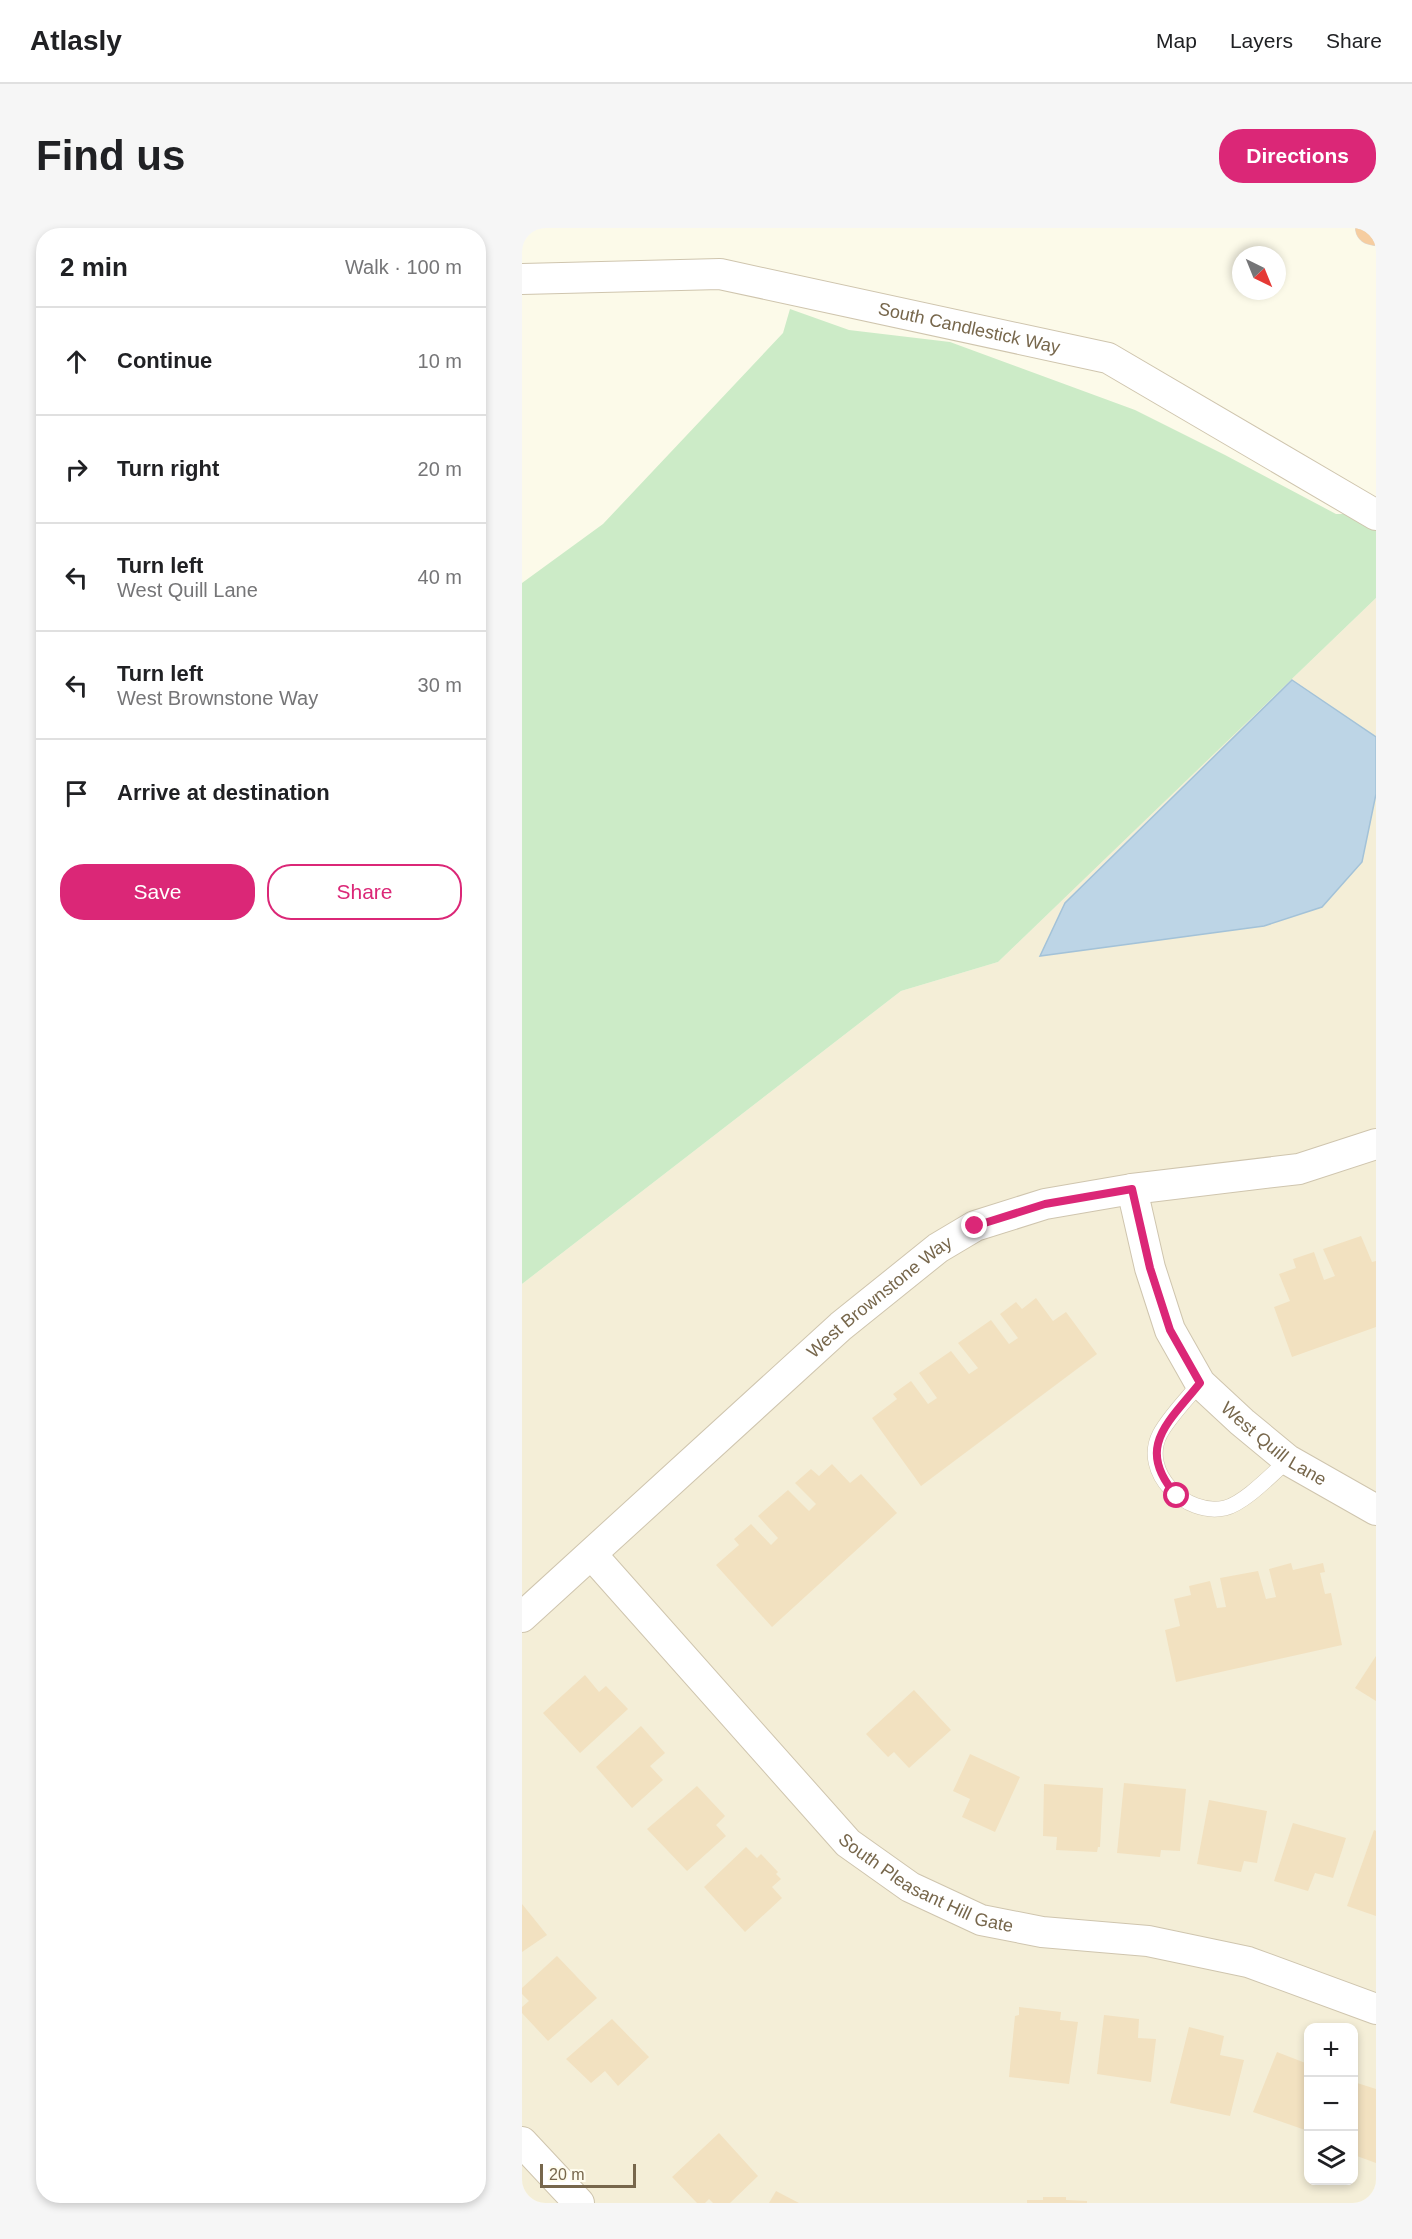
<!DOCTYPE html>
<meta charset="utf-8">
<style>
:root{--surface:#fff;--page:#f6f6f6;--text:#202124;--muted:#757577;--line:#e0e0e0;--accent:#db2777}
body{margin:0;font-family:Helvetica,sans-serif;background:var(--page);color:var(--text)}
.controls{position:absolute;right:18px;bottom:18px;display:grid;overflow:hidden;border-radius:12px;box-shadow:0 3px 9px #0003}
.controls button{width:54px;height:54px;display:grid;place-items:center;padding:0;border:0;border-bottom:2px solid var(--line);background:var(--surface);color:var(--text);font:30px sans-serif}
.compass{position:absolute;left:710px;top:18px;width:54px;height:54px;border-radius:50%;background:var(--surface);box-shadow:0 3px 9px #0003;rotate:137deg}
.scale{position:absolute;left:18px;bottom:15px;width:96px;box-sizing:border-box;padding-left:6px;border:3px solid #77674c;border-top:0;font-size:16px;line-height:21px;white-space:nowrap;color:#77674c;-webkit-text-stroke:4px #fffdef;paint-order:stroke}
.stop{position:absolute;width:18px;height:18px;margin:-14px;border:4px solid #db2777;border-radius:50%;background:#fff}
.stop.end{background:#db2777;border-color:#fff;box-shadow:0 2px 6px #0008}
.list{margin:0;padding:0;list-style:none}
h2{display:flex;justify-content:space-between;align-items:center;height:78px;margin:0;padding:0 24px;font-size:26px}
h2 small{font-size:20px;font-weight:400;color:var(--muted)}
.list li{display:grid;grid-template-columns:39px 1fr auto;gap:18px;align-items:center;box-sizing:border-box;height:108px;padding:0 24px;border-top:2px solid var(--line)}
.list b{display:block;font-size:22px;white-space:nowrap}
.list p{margin:0;font-size:20px;white-space:nowrap;color:var(--muted)}
.list em{font-size:20px;font-style:normal;color:var(--muted)}
.actions{display:flex;gap:12px;padding:18px 24px}
.actions a{flex:1;padding:14px 0;border:2px solid var(--accent);border-radius:24px;text-align:center;font-size:21px;color:var(--accent)}
.actions .main{background:var(--accent);color:#fff}
.icon{flex:none;width:33px;height:33px;fill:none;stroke:currentColor;stroke-width:2;stroke-linecap:round;stroke-linejoin:round}
.map{position:relative;flex:none;width:854px;height:1975px;overflow:hidden;border-radius:24px}
header{display:flex;align-items:center;gap:36px;box-sizing:border-box;height:84px;padding:0 30px;background:var(--surface);border-bottom:2px solid var(--line)}
header strong{font-size:28px}
nav{display:flex;gap:33px;margin-inline-start:auto;font-size:21px}
.intro{display:flex;align-items:center;justify-content:space-between;box-sizing:border-box;height:144px;padding:0 36px}
h1{margin:0;font-size:42px}
.button{padding:15px 27px;border-radius:24px;background:var(--accent);color:#fff;font-size:21px;font-weight:700}
main{display:flex;gap:36px;padding:0 36px}
aside{flex:1;background:var(--surface);border-radius:24px;box-shadow:0 3px 9px #0003}
.map>svg:first-child{display:block}
</style>
<header>
<strong>Atlasly</strong>
<nav><a>Map</a><a>Layers</a><a>Share</a></nav>
</header>
<div class="intro"><h1>Find us</h1><a class="button">Directions</a></div>
<main>
<aside>
<h2>2 min<small>Walk · 100 m</small></h2>
<ul class="list">
<li><svg class="icon" aria-label="ahead" viewBox="0 0 24 24"><path d="M12 20V5M6 11l6-6 6 6"/></svg><div><b>Continue</b></div><em>10 m</em></li>
<li><svg class="icon" aria-label="right" viewBox="0 0 24 24"><path d="M7 20v-9h11M14 6l5 5-5 5"/></svg><div><b>Turn right</b></div><em>20 m</em></li>
<li><svg class="icon" aria-label="left" viewBox="0 0 24 24"><path d="M17 20v-9H6M10 6l-5 5 5 5"/></svg><div><b>Turn left</b><p>West Quill Lane</p></div><em>40 m</em></li>
<li><svg class="icon" aria-label="left" viewBox="0 0 24 24"><path d="M17 20v-9H6M10 6l-5 5 5 5"/></svg><div><b>Turn left</b><p>West Brownstone Way</p></div><em>30 m</em></li>
<li><svg class="icon" aria-label="arrive" viewBox="0 0 24 24"><path d="M6 21V4h12l-3 4 3 4H6"/></svg><div><b>Arrive at destination</b></div></li>
</ul>
<div class="actions"><a class="main">Save</a><a>Share</a></div>
</aside>
<div class="map">
<svg width="854" height="1975" viewBox="0 0 854 1975">
<rect width="100%" height="100%" fill="#fcfae9"/>
<!-- residential -->
<path fill="#f4eed7" fill-rule="evenodd" d="M854 370V1975H0V1056L379 763 476 734ZM786 1800H832V1952H786Z"/>
<!-- green -->
<path fill="#ccebc7" d="M268 81 327 102 428 114 613 182 703 227 814 286H851L854 289V370L476 734 379 763 0 1056V355L81 296 261 105Z"/>
<!-- water -->
<path fill="#bdd5e6" stroke="#a3c2d8" stroke-width="1.5" d="M770 452 854 509V566L840 634 800 679 742 698 518 728 543 675Z"/>
<!-- building -->
<g fill="#f2e1c0">
<path d="M839 1008 850 1034 854 1033V1099L770 1129 752 1079 768 1073 757 1046 774 1040 771 1031 792 1024 802 1052 813 1048 801 1021Z"/>
<path d="M514 1070 531 1093 544 1084 575 1126 399 1258 350 1190 375 1171 371 1166 389 1153 406 1176 415 1170 397 1145 429 1123 447 1146 456 1140 436 1115 469 1092 487 1116 496 1110 478 1086 494 1074 500 1081Z"/>
<path d="M310 1236 328 1255 339 1246 375 1285 250 1399 194 1337 217 1317 212 1311 229 1296 249 1317 256 1310 236 1288 266 1262 287 1283 294 1276 273 1255 289 1241 297 1248Z"/>
<path d="M769 1335 771 1342 801 1335 803 1344 798 1345 803 1366 809 1365 820 1417 654 1454 643 1402 658 1398 652 1371 669 1367 667 1358 688 1353 695 1380 704 1379 698 1350 736 1343 744 1371 754 1369 747 1341Z"/>
<path d="M854 1428V1473L833 1460Z"/>
<path d="M63 1447 77 1464 84 1458 106 1481 58 1525 21 1485Z"/>
<path d="M392 1462 429 1502 387 1540 372 1524 366 1529 344 1506Z"/>
<path d="M119 1498 143 1525 128 1538 141 1552 110 1580 74 1539Z"/>
<path d="M448 1526 498 1549 473 1604 440 1589 448 1571 431 1563Z"/>
<path d="M602 1555 664 1561 658 1623 639 1622 638 1629 595 1625Z"/>
<path d="M522 1556 581 1560 578 1619H576L575 1624 534 1622 535 1609 521 1608Z"/>
<path d="M175 1558 203 1588 194 1597 204 1608 165 1643 125 1601Z"/>
<path d="M687 1572 745 1583 735 1635 722 1633 719 1644 675 1636Z"/>
<path d="M771 1595 824 1610 811 1650 793 1645 786 1663 752 1653Z"/>
<path d="M852 1602 854 1603V1688L825 1678Z"/>
<path d="M224 1619 235 1630 239 1626 256 1644 254 1646 259 1651 250 1659 260 1670 223 1704 182 1659Z"/>
<path d="M0 1676 25 1707 0 1724Z"/>
<path d="M35 1728 75 1770 26 1813 0 1785V1779L7 1773 0 1766V1760Z"/>
<path d="M497 1779 539 1784 538 1792 556 1794 547 1856 487 1849 493 1788 497 1787Z"/>
<path d="M582 1787 617 1791 616 1810 634 1811 629 1854 575 1846Z"/>
<path d="M90 1791 127 1829 96 1858 83 1843 69 1855 44 1831Z"/>
<path d="M667 1799 702 1808 698 1827 722 1832 708 1888 648 1875Z"/>
<path d="M755 1824 786 1836V1903L731 1884Z"/>
<path d="M832 1854 854 1861V1935L832 1927Z"/>
<path d="M197 1905 236 1948 208 1975H191L187 1971 183 1975H175L150 1949Z"/>
<path d="M254 1963 277 1975H247Z"/>
<path d="M521 1969H544V1972L565 1973V1975H505V1972H521Z"/>
</g>
<g fill="none" stroke-linecap="round" stroke-linejoin="round">
<!-- service casing -->
<g stroke="#cfc5ae" stroke-width="16">
<path id="service" d="M678 1155C666 1170 647 1189 638 1206 618 1244 664 1289 703 1280 723 1275 750 1246 766 1232"/>
</g>
<!-- minor casing -->
<g stroke="#cfc5ae" stroke-width="32">
<g id="minor">
<path id="s1" d="M0 51 198 46 586 130 854 287"/>
<path id="s2" d="M610 961 628 1040 648 1102 678 1155 720 1194 766 1232 854 1282"/>
<path id="s3" d="M70 1327 326 1615 388 1659 459 1692 520 1704 626 1713 726 1734 854 1781"/>
<path id="s4" d="M0 1389 319 1098 416 1020 453 998 523 976 610 961 777 941 854 916"/>
<path d="M0 1914 57 1975"/>
</g>
</g>
<!-- motorway casing -->
<g stroke="#dcd7d0" stroke-width="34">
<path id="motorway" d="M850 0 854 1"/>
</g>
<!-- service -->
<use href="#service" stroke="#fff" stroke-width="15"/>
<!-- minor -->
<use href="#minor" stroke="#fff" stroke-width="30"/>
<!-- motorway -->
<use href="#motorway" stroke="#f6cda0" stroke-width="33"/>
</g>
<g fill="none" stroke-linecap="round" stroke-linejoin="round">
<!-- route -->
<path stroke="#db2777" stroke-width="8" d="M453 998 523 976 610 961 628 1040 648 1102 678 1155C646 1195 612 1220 655 1268"/>
</g>
<g text-anchor="middle" dominant-baseline="central" stroke-width="4.5" stroke-linejoin="round" paint-order="stroke">
<!-- street labels -->
<g font-size="18" fill="#77674c" stroke="#fffdef">
<text stroke="none"><textPath href="#s1" startOffset="453">South Candlestick Way</textPath></text>
<text stroke="none"><textPath href="#s4" startOffset="480">West Brownstone Way</textPath></text>
<text stroke="none"><textPath href="#s2" startOffset="303">West Quill Lane</textPath></text>
<text stroke="none"><textPath href="#s3" startOffset="474">South Pleasant Hill Gate</textPath></text>
</g>
</g>
</svg>
<div class="controls">
<button>+</button>
<button>−</button>
<button><svg class="icon" aria-label="layers" viewBox="0 0 24 24"><path d="M12 4l9 5-9 5-9-5zM3 14l9 5 9-5"/></svg></button>
</div>
<svg class="compass" viewBox="-18 -18 36 36"><path d="M0-13l5 13h-10z" fill="#e53935"/><path d="M0 13l5-13h-10z" fill="#757577"/></svg>
<div class="scale">20 m</div>
<div class="stop" style="left:655px;top:1268px"></div>
<div class="stop end" style="left:453px;top:998px"></div>
</div>
</main>
